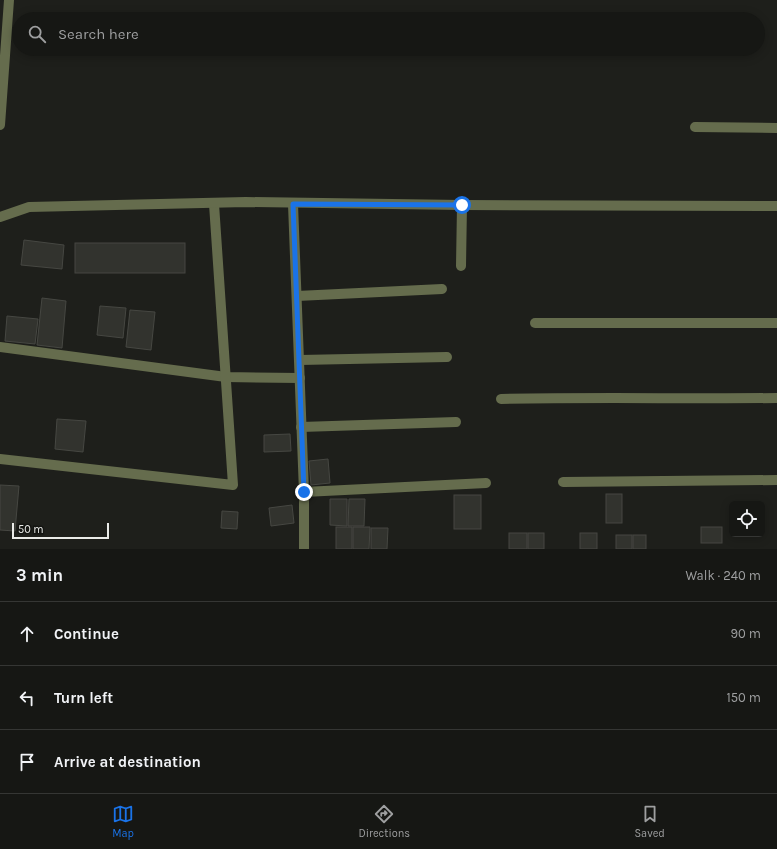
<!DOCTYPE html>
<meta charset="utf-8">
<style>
:root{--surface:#161714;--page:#232422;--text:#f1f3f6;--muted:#9e9fa0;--line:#353634;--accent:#1a73e8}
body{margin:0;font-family:Karla,sans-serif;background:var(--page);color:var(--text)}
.controls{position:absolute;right:12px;bottom:12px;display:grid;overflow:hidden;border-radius:6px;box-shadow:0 2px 10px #0003}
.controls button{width:36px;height:36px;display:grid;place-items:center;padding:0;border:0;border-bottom:1px solid var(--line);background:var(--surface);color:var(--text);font:20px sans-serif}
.scale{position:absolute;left:12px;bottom:10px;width:97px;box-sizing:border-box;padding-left:4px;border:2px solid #eaebe8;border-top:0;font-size:11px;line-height:14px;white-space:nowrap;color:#eaebe8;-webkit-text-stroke:3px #141512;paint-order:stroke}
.stop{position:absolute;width:12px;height:12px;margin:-9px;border:3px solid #1a73e8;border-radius:50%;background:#fff}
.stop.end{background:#1a73e8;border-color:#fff;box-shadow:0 1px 4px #0008}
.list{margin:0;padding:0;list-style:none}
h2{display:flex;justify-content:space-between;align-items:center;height:52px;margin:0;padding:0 16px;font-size:17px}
h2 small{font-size:13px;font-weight:400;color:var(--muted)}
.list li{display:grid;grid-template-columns:26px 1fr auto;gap:12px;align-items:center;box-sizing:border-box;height:64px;padding:0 16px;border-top:1px solid var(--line)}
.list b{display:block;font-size:15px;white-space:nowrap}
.list em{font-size:13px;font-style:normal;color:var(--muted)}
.icon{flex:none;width:22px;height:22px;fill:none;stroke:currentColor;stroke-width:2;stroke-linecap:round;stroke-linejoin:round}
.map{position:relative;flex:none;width:777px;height:549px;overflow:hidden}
.search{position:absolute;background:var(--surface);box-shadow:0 2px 10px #0003;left:12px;right:12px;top:12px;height:44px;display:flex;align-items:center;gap:10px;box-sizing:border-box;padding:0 14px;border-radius:22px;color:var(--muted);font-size:15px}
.sheet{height:244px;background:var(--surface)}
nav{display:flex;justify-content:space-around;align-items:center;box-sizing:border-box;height:56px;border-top:1px solid var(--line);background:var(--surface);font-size:11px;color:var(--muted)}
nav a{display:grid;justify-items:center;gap:2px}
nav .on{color:var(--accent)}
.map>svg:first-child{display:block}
</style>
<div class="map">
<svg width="777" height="549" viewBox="0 0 777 549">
<rect width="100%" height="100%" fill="#1e1f1b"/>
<!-- building -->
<g fill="#32332e" stroke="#464742">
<path d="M24 240 64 245 62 269 21 265Z"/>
<rect x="75" y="243" width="110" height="30"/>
<path d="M42 298 66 301 62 348 37 345Z"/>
<path d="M100 306 126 308 123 338 97 335Z"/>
<path d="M130 310 155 312 151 350 126 347Z"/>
<path d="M7 316 38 319 35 344 5 341Z"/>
<path d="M57 419 86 421 83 452 55 449Z"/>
<path d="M290 434 291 451 264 452V435Z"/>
<path d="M328 459 330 483 311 485 309 461Z"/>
<path d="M0 485 19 486 15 531 0 530Z"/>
<rect x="606" y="494" width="16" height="29"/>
<rect x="454" y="495" width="27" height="34"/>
<path d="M330 499H347V526L330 525Z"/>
<path d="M349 499H365L364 526H348Z"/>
<path d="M292 505 294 523 271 526 269 508Z"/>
<path d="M222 511 238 512 237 529 221 528Z"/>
<rect x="336" y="527" width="16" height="22"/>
<path d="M353 527H370L369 549H353Z"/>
<rect x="701" y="527" width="21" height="16"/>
<path d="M371 528H388L387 549H371Z"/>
<rect x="509" y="533" width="18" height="16"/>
<rect x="528" y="533" width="16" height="16"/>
<rect x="580" y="533" width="17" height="16"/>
<rect x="616" y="535" width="16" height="14"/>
<rect x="633" y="535" width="13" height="14"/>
</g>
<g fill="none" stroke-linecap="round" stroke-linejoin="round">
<!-- minor -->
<g stroke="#656c4d" stroke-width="10">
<path d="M695 127 777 128"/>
<path d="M293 204 304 492V549"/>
<path d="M461 266 462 205"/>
<path d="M297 296 442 289"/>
<path d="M535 323H777"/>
<path d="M0 347 226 377 300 378"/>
<path d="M300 360 447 357"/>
<path d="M501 399C593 397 685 399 777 398"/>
<path d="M301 427 456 422"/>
<path d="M0 459 233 485 214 204"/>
<path d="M563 482 777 480"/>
<path d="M304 492 486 483"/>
</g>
<!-- tertiary -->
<g stroke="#656c4d" stroke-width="10">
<path d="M0 125 9 0"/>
<path d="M0 217 29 207 246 202 462 205 777 206"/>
</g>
</g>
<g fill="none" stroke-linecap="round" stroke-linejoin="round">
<!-- route -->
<path stroke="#1a73e8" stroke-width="5" d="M304 492 293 204 462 205"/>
</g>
</svg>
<div class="controls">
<button><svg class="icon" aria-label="locate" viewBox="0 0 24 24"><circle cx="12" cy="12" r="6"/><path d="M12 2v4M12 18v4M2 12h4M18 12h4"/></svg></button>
</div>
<div class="scale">50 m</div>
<div class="stop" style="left:462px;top:205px"></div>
<div class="stop end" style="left:304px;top:492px"></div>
<div class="search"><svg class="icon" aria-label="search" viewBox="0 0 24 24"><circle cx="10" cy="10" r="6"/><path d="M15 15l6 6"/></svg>Search here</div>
</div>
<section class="sheet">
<h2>3 min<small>Walk · 240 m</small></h2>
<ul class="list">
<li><svg class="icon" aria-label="ahead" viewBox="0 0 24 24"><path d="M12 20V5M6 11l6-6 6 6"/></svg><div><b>Continue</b></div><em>90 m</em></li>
<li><svg class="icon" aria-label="left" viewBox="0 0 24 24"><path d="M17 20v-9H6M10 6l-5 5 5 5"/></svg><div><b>Turn left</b></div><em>150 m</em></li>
<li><svg class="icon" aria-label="arrive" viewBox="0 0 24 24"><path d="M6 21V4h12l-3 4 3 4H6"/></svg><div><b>Arrive at destination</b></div></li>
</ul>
</section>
<nav>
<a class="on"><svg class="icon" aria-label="map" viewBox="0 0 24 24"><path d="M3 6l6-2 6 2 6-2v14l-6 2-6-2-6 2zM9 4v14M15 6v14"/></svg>Map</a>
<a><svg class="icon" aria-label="directions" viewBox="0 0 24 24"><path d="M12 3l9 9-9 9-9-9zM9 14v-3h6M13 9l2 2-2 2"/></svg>Directions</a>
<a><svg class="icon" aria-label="saved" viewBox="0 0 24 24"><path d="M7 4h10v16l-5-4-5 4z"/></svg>Saved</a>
</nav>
